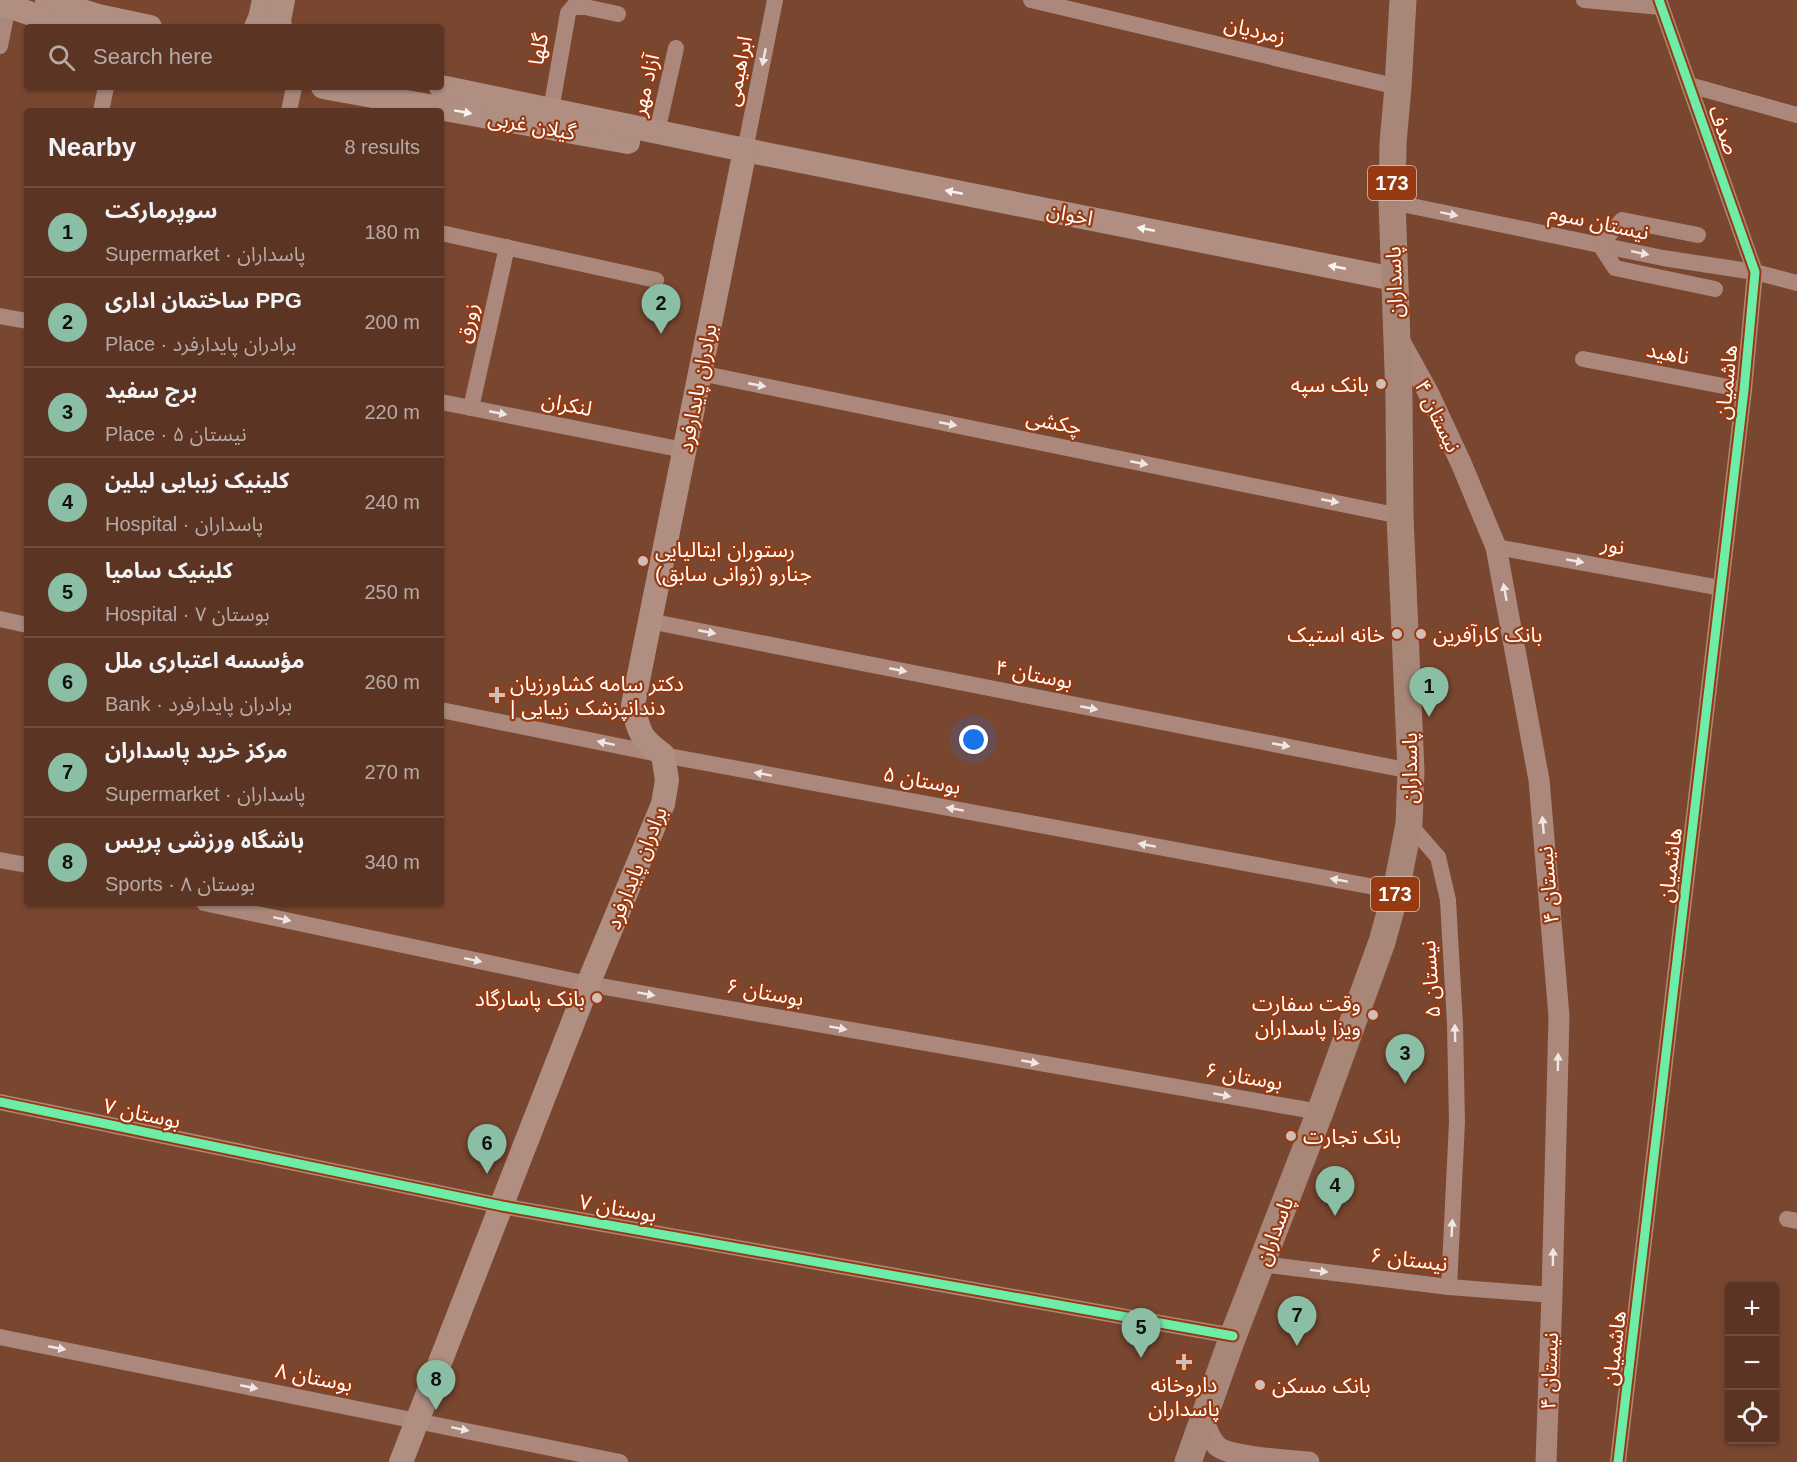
<!DOCTYPE html>
<meta charset="utf-8">
<style>
:root{--surface:#5b3424;--page:#643f31;--text:#f1f3f6;--muted:#b8aaa6;--line:#704f41;--accent:#8abfa5}
body{margin:0;font-family:Arial,"Noto Sans Arabic",sans-serif;background:var(--page);color:var(--text)}
.controls{position:absolute;right:18px;bottom:18px;display:grid;overflow:hidden;border-radius:6px;box-shadow:0 2px 4px #0004}
.controls button{width:54px;height:54px;display:grid;place-items:center;padding:0;border:0;border-bottom:2px solid var(--line);background:var(--surface);color:var(--text);font:30px sans-serif}
.you{position:absolute;left:974px;top:740px;width:21px;height:21px;margin:-15px;border:4px solid #fff;border-radius:50%;background:#1a73e8;box-shadow:0 0 0 9px #1a73e833}
.badge{display:grid;place-items:center;width:39px;height:39px;border-radius:50%;background:var(--accent);color:#111;font-size:20px;font-weight:700}
.pin{position:absolute;translate:-50% -50px;filter:drop-shadow(0 2px 3px #0008)}
.pin::after{content:'';position:absolute;top:32px;width:21px;height:18px;background:inherit;clip-path:polygon(0 0,100% 0,50% 100%)}
.list{margin:0;padding:0;list-style:none}
h2{display:flex;justify-content:space-between;align-items:center;height:78px;margin:0;padding:0 24px;font-size:26px}
h2 small{font-size:20px;font-weight:400;color:var(--muted)}
.list li{display:grid;grid-template-columns:39px 1fr auto;gap:18px;align-items:center;box-sizing:border-box;height:90px;padding:0 24px;border-top:2px solid var(--line)}
.list b{display:block;font-size:22px;white-space:nowrap}
.list p{margin:0;font-size:20px;white-space:nowrap;color:var(--muted)}
.list em{font-size:20px;font-style:normal;color:var(--muted)}
.icon{flex:none;width:33px;height:33px;fill:none;stroke:currentColor;stroke-width:2;stroke-linecap:round;stroke-linejoin:round}
.map{position:relative;flex:none;width:1797px;height:1462px;overflow:hidden}
.search{position:absolute;background:var(--surface);box-shadow:0 2px 4px #0004;left:24px;top:24px;width:420px;height:66px;display:flex;align-items:center;gap:15px;box-sizing:border-box;padding:0 21px;border-radius:6px;color:var(--muted);font-size:22px}
.panel{position:absolute;background:var(--surface);box-shadow:0 2px 4px #0004;left:24px;top:108px;width:420px;height:798px;border-radius:6px}
.map>svg:first-child{display:block}
</style>
<div class="map">
<svg width="1797" height="1462" viewBox="0 0 1797 1462">
<rect width="100%" height="100%" fill="#794630"/>
<g fill="none" stroke-linecap="round" stroke-linejoin="round">
<!-- minor -->
<g stroke="#ab887b" stroke-width="16">
<path d="M1031 0 1398 87"/>
<path d="M1584 0 1661 7"/>
<path d="M0 46 8 6"/>
<path d="M1689 85 1797 115"/>
<path d="M551 110 568 13 573 7H585L618 14"/>
<path d="M101 111 106 87"/>
<path d="M289 111 294 87"/>
<path d="M657 132 676 48"/>
<path d="M745 150 775 0"/>
<path d="M1392 202 1663 258 1755 272 1797 283"/>
<path d="M441 233 656 280"/>
<path d="M1698 235 1622 220 1600 245 1615 268 1715 289"/>
<path d="M0 316 27 321"/>
<path d="M1583 359 1744 390"/>
<path d="M700 373 1400 516"/>
<path d="M441 402 684 450"/>
<path d="M471 408 507 247"/>
<path d="M1496 547 1721 588"/>
<path d="M0 619 27 625"/>
<path d="M649 621 1411 771"/>
<path d="M441 710 663 755 1396 891"/>
<path d="M1409 824 1438 857 1448 900 1455 1025 1457 1122 1449 1287"/>
<path d="M0 860 27 865"/>
<path d="M204 903 588 984 1320 1112"/>
<path d="M0 1102 502 1206 1233 1336"/>
<path d="M1787 1219 1797 1221"/>
<path d="M1261 1264 1449 1287 1552 1295"/>
<path d="M0 1337 620 1462"/>
<path d="M1618 1462 1744 390 1755 272 1659 0"/>
</g>
<!-- tertiary -->
<g stroke="#ab887b" stroke-width="21">
<path d="M1398 338 1428 392 1461 463 1496 547 1539 780 1559 1016 1552 1295 1546 1462"/>
<path d="M1204 1421C1207 1430 1210 1439 1217 1446 1231 1458 1289 1460 1309 1462"/>
</g>
<!-- secondary -->
<g stroke="#b08f82" stroke-width="24">
<path d="M47 0 98 16 150 27"/>
<path d="M0 5 8 6 71 27"/>
<path d="M256 27 260 18 264 0"/>
<path d="M280 27 279 20 283 0"/>
<path d="M323 87 628 142"/>
<path d="M441 87 745 150 1394 279"/>
<path d="M401 1462 588 984 663 804 667 780 663 755C640 738 639 733 633 705L745 150"/>
</g>
<!-- primary -->
<path stroke="#a98778" stroke-width="27" d="M1188 1462 1233 1336 1320 1112 1382 942 1396 891 1409 824 1411 771 1400 516 1399 397 1392 202 1393 143 1398 87 1403 0"/>
<!-- cycleway casing -->
<g stroke="#973a12" stroke-width="13">
<g id="cycleway">
<path d="M0 1102 502 1206 1233 1336"/>
<path d="M1618 1462 1744 390 1755 272 1659 0"/>
</g>
</g>
<!-- cycleway -->
<use href="#cycleway" stroke="#6deda7" stroke-width="9"/>
</g>
<!-- one-way arrows -->
<defs><path id="oneway-solid" d="M-6-.8H1V-3.2L6.5 0L1 3.2V.8H-6Z" transform="scale(1.5)"/></defs>
<g fill="#eee7e5">
<use href="#oneway-solid" transform="translate(764 57) rotate(101)"/>
<use href="#oneway-solid" transform="translate(1449 214) rotate(12)"/>
<use href="#oneway-solid" transform="translate(1640 253) rotate(12)"/>
<use href="#oneway-solid" transform="translate(757 385) rotate(11)"/>
<use href="#oneway-solid" transform="translate(498 413) rotate(11)"/>
<use href="#oneway-solid" transform="translate(948 424) rotate(11)"/>
<use href="#oneway-solid" transform="translate(1139 463) rotate(11)"/>
<use href="#oneway-solid" transform="translate(1330 501) rotate(11)"/>
<use href="#oneway-solid" transform="translate(1575 561) rotate(10)"/>
<use href="#oneway-solid" transform="translate(1505 592) rotate(-100)"/>
<use href="#oneway-solid" transform="translate(707 632) rotate(11)"/>
<use href="#oneway-solid" transform="translate(898 670) rotate(11)"/>
<use href="#oneway-solid" transform="translate(1089 708) rotate(11)"/>
<use href="#oneway-solid" transform="translate(606 743) rotate(-168)"/>
<use href="#oneway-solid" transform="translate(1281 745) rotate(11)"/>
<use href="#oneway-solid" transform="translate(763 774) rotate(-170)"/>
<use href="#oneway-solid" transform="translate(955 809) rotate(-170)"/>
<use href="#oneway-solid" transform="translate(1543 825) rotate(-95)"/>
<use href="#oneway-solid" transform="translate(1147 845) rotate(-170)"/>
<use href="#oneway-solid" transform="translate(1339 880) rotate(-170)"/>
<use href="#oneway-solid" transform="translate(282 919) rotate(12)"/>
<use href="#oneway-solid" transform="translate(473 960) rotate(12)"/>
<use href="#oneway-solid" transform="translate(646 994) rotate(10)"/>
<use href="#oneway-solid" transform="translate(838 1028) rotate(10)"/>
<use href="#oneway-solid" transform="translate(1455 1033) rotate(-91)"/>
<use href="#oneway-solid" transform="translate(1030 1062) rotate(10)"/>
<use href="#oneway-solid" transform="translate(1558 1062) rotate(-89)"/>
<use href="#oneway-solid" transform="translate(1222 1095) rotate(10)"/>
<use href="#oneway-solid" transform="translate(1452 1228) rotate(-87)"/>
<use href="#oneway-solid" transform="translate(1553 1257) rotate(-89)"/>
<use href="#oneway-solid" transform="translate(1319 1271) rotate(7)"/>
<use href="#oneway-solid" transform="translate(57 1348) rotate(11)"/>
<use href="#oneway-solid" transform="translate(249 1387) rotate(11)"/>
<use href="#oneway-solid" transform="translate(460 1429) rotate(12)"/>
</g>
<g fill="#f7f4f2">
<use href="#oneway-solid" transform="translate(463 112) rotate(10)"/>
<use href="#oneway-solid" transform="translate(954 192) rotate(-169)"/>
<use href="#oneway-solid" transform="translate(1146 229) rotate(-169)"/>
<use href="#oneway-solid" transform="translate(1337 267) rotate(-169)"/>
</g>
<!-- markers -->
<g fill="#d0beb7" stroke="#973a12" stroke-width="2">
<circle cx="1381" cy="384" r="6"/>
<circle cx="643" cy="561" r="6"/>
<circle cx="1397" cy="634" r="6"/>
<circle cx="1421" cy="634" r="6"/>
<path d="M494 686h6v6h6v6h-6v6h-6v-6h-6v-6h6z"/>
<circle cx="597" cy="998" r="6"/>
<circle cx="1373" cy="1015" r="6"/>
<circle cx="1291" cy="1136" r="6"/>
<path d="M1181 1353h6v6h6v6h-6v6h-6v-6h-6v-6h6z"/>
<circle cx="1260" cy="1385" r="6"/>
</g>
<g text-anchor="middle" dominant-baseline="central" stroke-width="4.5" stroke-linejoin="round" paint-order="stroke">
<!-- shield labels -->
<g fill="#973a12" stroke="#e0c4b8" stroke-width="1.5">
<rect x="1368" y="166" width="48" height="34" rx="4.5"/>
<rect x="1371" y="877" width="48" height="34" rx="4.5"/>
</g>
<g font-size="20" font-weight="bold" fill="#fff">
<text x="1392" y="183">173</text>
<text x="1395" y="894">173</text>
</g>
<!-- street labels -->
<g font-size="21" fill="#fff" stroke="#973a12">
<text transform="translate(1255 30) rotate(13)">زمردیان</text>
<text transform="translate(538 49) rotate(-80)">گلها</text>
<text transform="translate(738 71) rotate(-79)">ابراهیمی</text>
<text transform="translate(645 85) rotate(-77)">آزاد مهر</text>
<text transform="translate(532 125) rotate(10)">گیلان غربی</text>
<text transform="translate(1724 130) rotate(70)">صدف</text>
<text transform="translate(1070 214) rotate(11)">اخوان</text>
<text transform="translate(1599 222) rotate(12)">نیستان سوم</text>
<text transform="translate(1394 282) rotate(-92)">پاسداران</text>
<text transform="translate(467 323) rotate(-78)">زورق</text>
<text transform="translate(1668 353) rotate(11)">ناهید</text>
<text transform="translate(1726 382) rotate(-84)">هاشمیان</text>
<text transform="translate(697 388) rotate(-79)">برادران پایدارفرد</text>
<text transform="translate(567 404) rotate(11)">لنکران</text>
<text transform="translate(1438 416) rotate(64)">نیستان ۴</text>
<text transform="translate(1054 422) rotate(11)">چکشی</text>
<text transform="translate(1613 545) rotate(10)">نور</text>
<text transform="translate(1034 674) rotate(11)">بوستان ۴</text>
<text transform="translate(1409 768) rotate(-90)">پاسداران</text>
<text transform="translate(922 780) rotate(10)">بوستان ۵</text>
<text transform="translate(1670 865) rotate(-83)">هاشمیان</text>
<text transform="translate(636 868) rotate(-68)">برادران پایدارفرد</text>
<text transform="translate(1548 885) rotate(-95)">نیستان ۴</text>
<text transform="translate(1430 979) rotate(-94)">نیستان ۵</text>
<text transform="translate(765 992) rotate(10)">بوستان ۶</text>
<text transform="translate(1244 1076) rotate(10)">بوستان ۶</text>
<text transform="translate(142 1113) rotate(12)">بوستان ۷</text>
<text transform="translate(618 1208) rotate(10)">بوستان ۷</text>
<text transform="translate(1274 1231) rotate(-69)">پاسداران</text>
<text transform="translate(1409 1259) rotate(7)">نیستان ۶</text>
<text transform="translate(1614 1348) rotate(-83)">هاشمیان</text>
<text transform="translate(1549 1371) rotate(-88)">نیستان ۴</text>
<text transform="translate(314 1377) rotate(11)">بوستان ۸</text>
</g>
<!-- poi labels -->
<g font-size="21" fill="#fff" stroke="#973a12" text-anchor="start">
<text x="1369" y="384" text-anchor="end">بانک سپه</text>
<text x="655" y="549">رستوران ایتالیایی<tspan x="655" dy="24">جنارو (ژوانی سابق)</tspan></text>
<text x="1385" y="634" text-anchor="end">خانه استیک</text>
<text x="1433" y="634">بانک کارآفرین</text>
<text x="510" y="683">دکتر سامه کشاورزیان<tspan x="510" dy="24">| دندانپزشک زیبایی</tspan></text>
<text x="585" y="998" text-anchor="end">بانک پاسارگاد</text>
<text x="1361" y="1003" text-anchor="end">وقت سفارت<tspan x="1361" dy="24">ویزا پاسداران</tspan></text>
<text x="1303" y="1136">بانک تجارت</text>
<text x="1184" y="1384" text-anchor="middle">داروخانه<tspan x="1184" dy="24">پاسداران</tspan></text>
<text x="1272" y="1385">بانک مسکن</text>
</g>
</g>
</svg>
<div class="controls">
<button>+</button>
<button>−</button>
<button><svg class="icon" aria-label="locate" viewBox="0 0 24 24"><circle cx="12" cy="12" r="6"/><path d="M12 2v4M12 18v4M2 12h4M18 12h4"/></svg></button>
</div>
<div class="you"></div>
<div class="pin badge" style="left:1429px;top:717px">1</div>
<div class="pin badge" style="left:661px;top:334px">2</div>
<div class="pin badge" style="left:1405px;top:1084px">3</div>
<div class="pin badge" style="left:1335px;top:1216px">4</div>
<div class="pin badge" style="left:1141px;top:1358px">5</div>
<div class="pin badge" style="left:487px;top:1174px">6</div>
<div class="pin badge" style="left:1297px;top:1346px">7</div>
<div class="pin badge" style="left:436px;top:1410px">8</div>
<div class="search"><svg class="icon" aria-label="search" viewBox="0 0 24 24"><circle cx="10" cy="10" r="6"/><path d="M15 15l6 6"/></svg>Search here</div>
<section class="panel">
<h2>Nearby<small>8 results</small></h2>
<ul class="list">
<li><span class="badge">1</span><div><b>سوپرمارکت</b><p>Supermarket · پاسداران</p></div><em>180 m</em></li>
<li><span class="badge">2</span><div><b>ساختمان اداری PPG</b><p>Place · برادران پایدارفرد</p></div><em>200 m</em></li>
<li><span class="badge">3</span><div><b>برج سفید</b><p>Place · نیستان ۵</p></div><em>220 m</em></li>
<li><span class="badge">4</span><div><b>کلینیک زیبایی لیلین</b><p>Hospital · پاسداران</p></div><em>240 m</em></li>
<li><span class="badge">5</span><div><b>کلینیک سامیا</b><p>Hospital · بوستان ۷</p></div><em>250 m</em></li>
<li><span class="badge">6</span><div><b>مؤسسه اعتباری ملل</b><p>Bank · برادران پایدارفرد</p></div><em>260 m</em></li>
<li><span class="badge">7</span><div><b>مرکز خرید پاسداران</b><p>Supermarket · پاسداران</p></div><em>270 m</em></li>
<li><span class="badge">8</span><div><b>باشگاه ورزشی پریس</b><p>Sports · بوستان ۸</p></div><em>340 m</em></li>
</ul>
</section>
</div>
